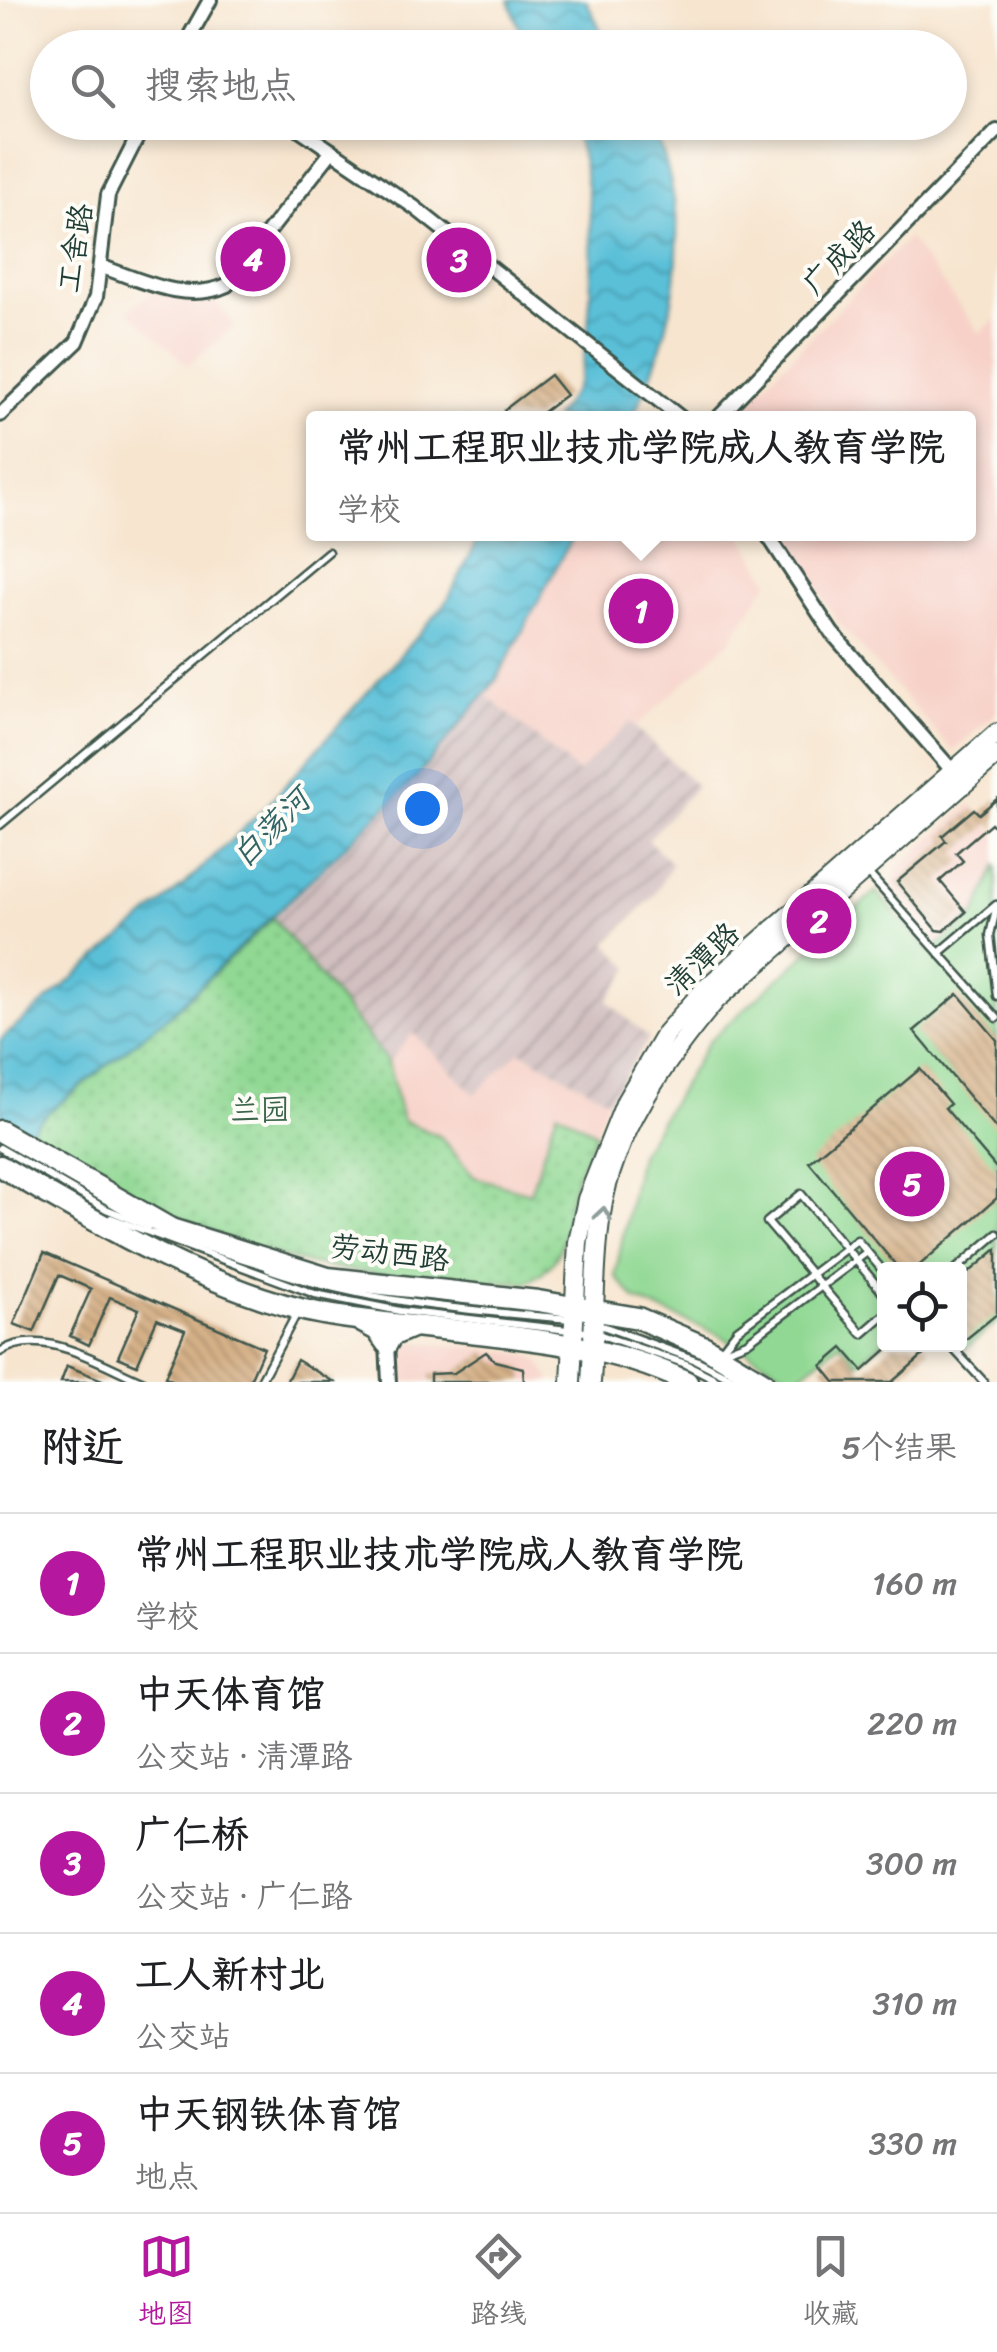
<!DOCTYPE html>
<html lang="zh">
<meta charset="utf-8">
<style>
:root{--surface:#fff;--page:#f6f6f6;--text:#202124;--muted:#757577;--line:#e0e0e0;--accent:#b5179e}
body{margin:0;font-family:Sriracha,"LXGW WenKai TC",sans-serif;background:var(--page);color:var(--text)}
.controls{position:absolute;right:30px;bottom:30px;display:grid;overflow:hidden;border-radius:10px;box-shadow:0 5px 15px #0003}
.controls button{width:90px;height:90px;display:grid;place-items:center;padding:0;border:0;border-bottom:2px solid var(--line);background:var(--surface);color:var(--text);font:50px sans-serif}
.you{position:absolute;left:422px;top:808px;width:35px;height:35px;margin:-25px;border:8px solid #fff;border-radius:50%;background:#1a73e8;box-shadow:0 0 0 15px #1a73e833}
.badge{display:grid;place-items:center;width:65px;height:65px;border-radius:50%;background:var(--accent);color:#fff;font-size:32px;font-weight:700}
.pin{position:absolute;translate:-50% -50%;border:5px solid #fff;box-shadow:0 2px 10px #0006}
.popup{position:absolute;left:306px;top:411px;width:670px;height:130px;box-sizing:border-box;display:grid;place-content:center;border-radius:10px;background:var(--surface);filter:drop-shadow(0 2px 8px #0005);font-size:32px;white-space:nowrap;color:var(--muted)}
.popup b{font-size:38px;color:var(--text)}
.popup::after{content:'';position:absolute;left:50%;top:100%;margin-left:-20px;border:20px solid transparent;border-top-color:var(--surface)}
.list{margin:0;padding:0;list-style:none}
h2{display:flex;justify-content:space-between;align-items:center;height:130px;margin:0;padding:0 40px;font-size:42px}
h2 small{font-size:32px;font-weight:400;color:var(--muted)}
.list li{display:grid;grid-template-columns:65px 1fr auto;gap:30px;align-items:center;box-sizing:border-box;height:140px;padding:0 40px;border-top:2px solid var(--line)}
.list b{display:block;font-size:38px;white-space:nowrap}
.list p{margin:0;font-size:32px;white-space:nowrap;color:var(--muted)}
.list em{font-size:32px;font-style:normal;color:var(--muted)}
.icon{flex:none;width:55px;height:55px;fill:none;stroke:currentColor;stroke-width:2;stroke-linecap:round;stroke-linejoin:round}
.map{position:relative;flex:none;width:997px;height:1382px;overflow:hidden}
.search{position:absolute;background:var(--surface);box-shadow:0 5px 15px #0003;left:30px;right:30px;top:30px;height:110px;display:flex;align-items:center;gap:25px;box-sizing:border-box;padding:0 35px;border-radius:55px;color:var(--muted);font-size:38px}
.sheet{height:830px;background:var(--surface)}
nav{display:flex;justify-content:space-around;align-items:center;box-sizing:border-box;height:140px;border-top:2px solid var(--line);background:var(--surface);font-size:28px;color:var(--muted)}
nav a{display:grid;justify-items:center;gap:5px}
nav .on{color:var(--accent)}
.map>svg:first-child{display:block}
</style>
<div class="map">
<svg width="997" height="1382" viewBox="0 0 997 1382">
<defs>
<pattern id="industrial-furrows" width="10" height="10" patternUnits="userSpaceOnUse" patternTransform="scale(2.5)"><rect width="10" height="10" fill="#d2bfc0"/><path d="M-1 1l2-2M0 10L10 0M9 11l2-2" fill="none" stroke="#aa9c9d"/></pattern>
<pattern id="grass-dots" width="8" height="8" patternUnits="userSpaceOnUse" patternTransform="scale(2.5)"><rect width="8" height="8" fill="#90d893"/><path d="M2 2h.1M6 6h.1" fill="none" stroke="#7cba7f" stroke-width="1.8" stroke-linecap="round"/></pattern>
<pattern id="water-waves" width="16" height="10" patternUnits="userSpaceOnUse" patternTransform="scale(2.5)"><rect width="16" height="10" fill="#5ac0d8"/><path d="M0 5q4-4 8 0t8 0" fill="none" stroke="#4a9db0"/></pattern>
<pattern id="building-back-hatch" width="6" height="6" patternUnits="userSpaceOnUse" patternTransform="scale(2.5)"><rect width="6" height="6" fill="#d6b188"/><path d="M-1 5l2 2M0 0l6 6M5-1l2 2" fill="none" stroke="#ad9170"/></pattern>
</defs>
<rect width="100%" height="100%" fill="#fdfcf7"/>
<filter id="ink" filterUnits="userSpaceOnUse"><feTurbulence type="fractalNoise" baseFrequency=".01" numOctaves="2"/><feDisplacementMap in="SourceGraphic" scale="20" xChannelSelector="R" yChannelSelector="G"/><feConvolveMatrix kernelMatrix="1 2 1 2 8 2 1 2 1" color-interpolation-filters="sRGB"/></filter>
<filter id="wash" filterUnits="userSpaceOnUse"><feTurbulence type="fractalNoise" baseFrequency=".0048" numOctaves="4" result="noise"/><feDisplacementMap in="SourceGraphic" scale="40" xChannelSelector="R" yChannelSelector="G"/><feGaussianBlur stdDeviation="2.25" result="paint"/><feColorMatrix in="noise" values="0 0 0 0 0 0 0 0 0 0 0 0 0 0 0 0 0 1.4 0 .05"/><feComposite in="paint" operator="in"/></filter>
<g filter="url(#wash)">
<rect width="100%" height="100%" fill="#f7e5cf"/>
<!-- built -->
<g fill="#f7d1c8">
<path d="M908 238 980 333 997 318V712L953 751 838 622 785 534H968V418H732Z"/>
<path d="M154 291 213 299 235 326 188 365 128 311Z"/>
<path d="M574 534H741L769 581 730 641 636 727 629 722 578 774 485 694Z"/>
<path d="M971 804 997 834V865L975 915 939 944 893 892 895 871Z"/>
<path d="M413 1033 519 1051 608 1100 596 1133 557 1111 530 1193 474 1177 442 1137 402 1120 388 1062Z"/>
<path d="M400 1340 526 1354 539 1361 552 1382H392L389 1350Z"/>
</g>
<!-- industrial -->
<path fill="url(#industrial-furrows)" d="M485 694 578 773 630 722 696 786 648 840 672 864 654 895 607 943 630 968 608 1001 649 1038 608 1100 520 1051 475 1094 413 1033 388 1062 273 918 415 779Z"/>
<!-- grass -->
<path fill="url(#grass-dots)" stroke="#588a64" stroke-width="2.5" d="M273 918 388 1062 402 1120 441 1137 474 1177 530 1193 557 1111 596 1133C589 1149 580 1166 574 1183 559 1228 575 1257 526 1283 460 1278 391 1279 326 1267 217 1248 120 1187 28 1129L173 1012Z"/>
<!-- garden -->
<path fill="#90d893" stroke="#588a64" stroke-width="2.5" d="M997 865V1322L965 1349 960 1343V1270H884V1341L858 1363 840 1343 795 1379 715 1333 636 1300 615 1276 639 1155 709 1041 876 891 930 952 975 915Z"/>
<!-- water -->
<g fill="url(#water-waves)" stroke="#3c7e86" stroke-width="2.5">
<path d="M509 0H586L609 47H526Z"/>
<path d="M569 123H651C696 222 679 323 632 418H554C562 407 575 393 579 380 595 322 599 173 569 123Z"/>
<path d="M481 534H574L497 679 415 779 173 1012 45 1115 0 1161V1040L184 885 267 806 446 603Z"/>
</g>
<g id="blocks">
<!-- building -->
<g fill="url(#building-back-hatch)">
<path d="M550 375 566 395 535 418H499L506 413 504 410Z"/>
<path d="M997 799V830L991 823 956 853 963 861 940 881 966 912 944 931 937 930 897 882 946 841 942 836 974 809 979 814Z"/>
<path d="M958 994 997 1040V1130L914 1031Z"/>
<path d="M920 1069 950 1104 945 1108 997 1169V1198L914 1270H900L809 1162Z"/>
<path d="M997 1249V1314L965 1340 960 1334V1280Z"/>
<path d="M44 1253 264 1348 249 1382H176L165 1377 185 1330 157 1319 137 1365 118 1357 139 1309 110 1297 89 1345 70 1336 91 1289 59 1275 34 1332 14 1324Z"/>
<path d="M893 1344H924L929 1350 892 1382H835L822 1366 843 1348 863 1371Z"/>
<path d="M486 1352 495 1361 523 1368 524 1382H430V1374L454 1373Z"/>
<path d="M297 1360 334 1382H286Z"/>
<path d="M67 1366 105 1381V1382H61Z"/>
</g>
</g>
</g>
<g filter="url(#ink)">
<use href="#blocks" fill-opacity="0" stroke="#3f564b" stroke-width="2.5"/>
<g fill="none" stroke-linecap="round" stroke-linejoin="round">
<!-- service casing -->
<g stroke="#3f564b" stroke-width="11">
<g id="service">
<path d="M0 825 328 552"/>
<path d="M867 872 997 1018"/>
<path d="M997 905 990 935 997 996"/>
<path d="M939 953 996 905"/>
<path d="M0 1148 106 1209 148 1226"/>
<path d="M111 1218 315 1294 400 1311 595 1333 686 1364 721 1382"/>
<path d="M268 1269C367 1303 466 1310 570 1319"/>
<path d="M955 1270 997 1234"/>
<path d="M884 1294 801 1194 767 1222 862 1334 884 1315"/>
<path d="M597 1324 696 1360 739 1382"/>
<path d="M949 1344 984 1382"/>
<path d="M724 1351 747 1342 867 1252"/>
<path d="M0 1352C41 1324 104 1366 144 1382"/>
<path d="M719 1353 737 1330 857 1240 884 1272"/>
<path d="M260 1382 297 1313"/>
</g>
</g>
<!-- minor casing -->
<g stroke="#3f564b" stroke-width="18">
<g id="minor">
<path d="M183 48 210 0"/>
<path d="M289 122 414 207 681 418"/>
<path d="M100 266C140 280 186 304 227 285L332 151"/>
<path d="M0 415 77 342 96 297 108 195 145 122"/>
<path d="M718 418 997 131"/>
<path d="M767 534 832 633 956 775"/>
<path d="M387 1344 389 1382"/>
</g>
</g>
<!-- secondary casing -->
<g stroke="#3f564b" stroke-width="22">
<g id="secondary">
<path d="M571 1382 578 1242 587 1199 626 1101 666 1033 705 989 997 733"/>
<path d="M591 1382C595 1328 593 1265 601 1214 612 1135 666 1059 716 1000L997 755"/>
</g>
</g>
<!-- primary casing -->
<g stroke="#3f564b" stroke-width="25">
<g id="primary">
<path d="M0 1131 171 1229 328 1278 538 1301 638 1318 705 1347 763 1382"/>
<path d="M0 1166C93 1221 216 1294 323 1314 437 1335 584 1330 687 1382"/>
<path d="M362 1322 377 1330 387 1344 391 1336 412 1327"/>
</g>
</g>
<!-- service -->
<use href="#service" stroke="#fff" stroke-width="6"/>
<!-- minor -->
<use href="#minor" stroke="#fff" stroke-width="12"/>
<!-- secondary -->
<use href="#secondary" stroke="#fff" stroke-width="18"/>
<!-- primary -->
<use href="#primary" stroke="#fff" stroke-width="20"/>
</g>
<!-- one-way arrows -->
<defs><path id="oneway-chevron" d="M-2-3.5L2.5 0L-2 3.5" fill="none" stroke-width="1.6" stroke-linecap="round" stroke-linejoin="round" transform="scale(2.5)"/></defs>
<use stroke="#8f9e9a" href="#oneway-chevron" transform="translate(603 1214) rotate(-81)"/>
</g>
<g text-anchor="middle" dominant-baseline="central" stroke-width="8" stroke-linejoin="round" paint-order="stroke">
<!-- street labels -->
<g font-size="30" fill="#1f3d34" stroke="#fdfcf7">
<text transform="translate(75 248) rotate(-81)">工舍路</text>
<text transform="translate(839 257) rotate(-46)">广成路</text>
<text transform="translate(702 959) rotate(-44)">清潭路</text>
<text transform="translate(390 1253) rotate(7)">劳动西路</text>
</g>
<!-- park labels -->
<g font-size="30" fill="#3b644c" stroke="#fdfcf7">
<text x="260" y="1110">兰园</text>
</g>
<!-- water labels -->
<g font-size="32" font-style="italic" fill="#316465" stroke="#fdfcf7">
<text transform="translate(271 828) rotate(-45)">白荡河</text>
</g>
</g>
</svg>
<div class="controls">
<button><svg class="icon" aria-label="locate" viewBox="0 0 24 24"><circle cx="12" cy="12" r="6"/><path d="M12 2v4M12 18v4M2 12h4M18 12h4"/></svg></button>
</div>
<div class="you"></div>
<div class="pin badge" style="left:641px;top:611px">1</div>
<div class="popup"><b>常州工程职业技术学院成人教育学院</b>学校</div>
<div class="pin badge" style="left:819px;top:921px">2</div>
<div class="pin badge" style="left:459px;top:260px">3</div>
<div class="pin badge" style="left:253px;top:259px">4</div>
<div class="pin badge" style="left:912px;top:1184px">5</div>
<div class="search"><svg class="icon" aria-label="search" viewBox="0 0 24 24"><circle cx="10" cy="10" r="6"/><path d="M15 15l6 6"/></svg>搜索地点</div>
</div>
<section class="sheet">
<h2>附近<small>5个结果</small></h2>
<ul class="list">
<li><span class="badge">1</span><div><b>常州工程职业技术学院成人教育学院</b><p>学校</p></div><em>160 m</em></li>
<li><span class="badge">2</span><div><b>中天体育馆</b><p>公交站 · 清潭路</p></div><em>220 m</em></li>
<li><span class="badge">3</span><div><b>广仁桥</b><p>公交站 · 广仁路</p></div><em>300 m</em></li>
<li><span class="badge">4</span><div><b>工人新村北</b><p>公交站</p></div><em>310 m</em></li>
<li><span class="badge">5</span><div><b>中天钢铁体育馆</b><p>地点</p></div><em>330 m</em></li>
</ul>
</section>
<nav>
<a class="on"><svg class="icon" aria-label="map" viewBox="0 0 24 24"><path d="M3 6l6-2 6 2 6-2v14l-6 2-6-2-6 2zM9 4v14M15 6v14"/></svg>地图</a>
<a><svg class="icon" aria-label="directions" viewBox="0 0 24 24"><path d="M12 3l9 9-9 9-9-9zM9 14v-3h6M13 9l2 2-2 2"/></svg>路线</a>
<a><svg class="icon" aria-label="saved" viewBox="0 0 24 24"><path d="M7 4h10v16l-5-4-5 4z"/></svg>收藏</a>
</nav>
